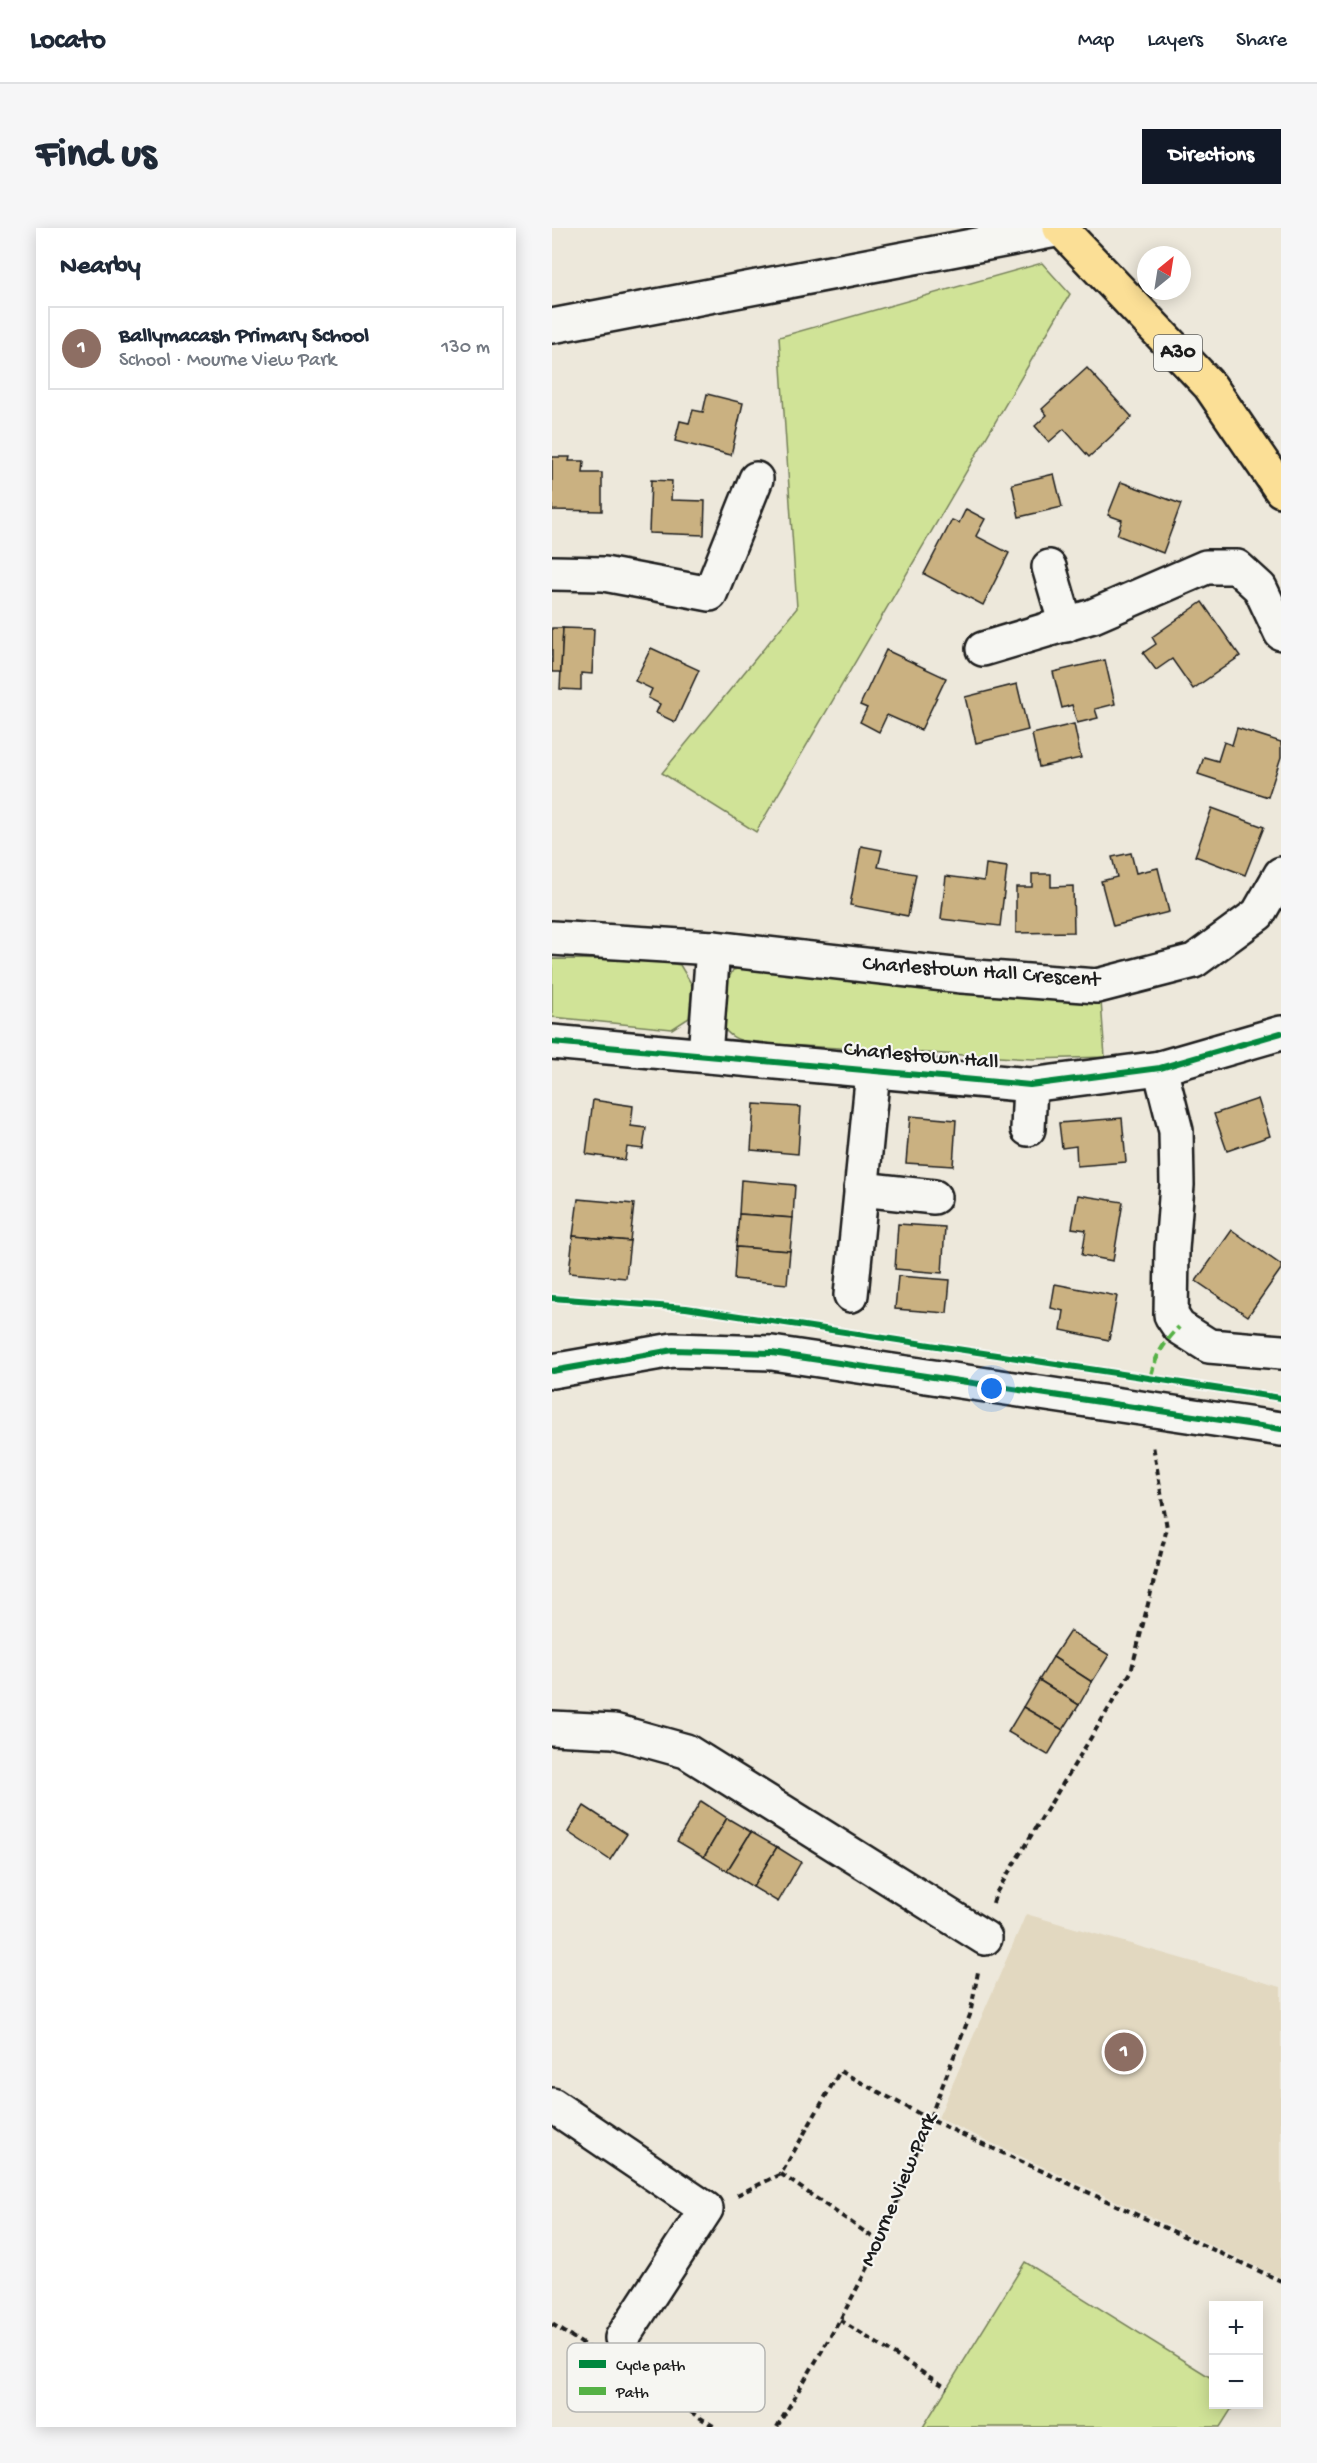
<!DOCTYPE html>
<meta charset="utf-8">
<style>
:root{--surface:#fff;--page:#f6f6f7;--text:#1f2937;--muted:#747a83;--line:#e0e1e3;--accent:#111827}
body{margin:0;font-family:"Gochi Hand",sans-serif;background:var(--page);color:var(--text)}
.controls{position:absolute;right:18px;bottom:18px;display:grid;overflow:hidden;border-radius:0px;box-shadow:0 3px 15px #0003}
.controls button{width:54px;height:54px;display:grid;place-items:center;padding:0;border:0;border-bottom:2px solid var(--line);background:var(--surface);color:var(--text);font:30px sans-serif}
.compass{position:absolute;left:585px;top:18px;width:54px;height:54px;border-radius:50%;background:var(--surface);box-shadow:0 3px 15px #0003;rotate:30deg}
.you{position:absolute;left:440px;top:1161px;width:21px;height:21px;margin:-15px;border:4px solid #fff;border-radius:50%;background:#1a73e8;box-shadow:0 0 0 9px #1a73e833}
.badge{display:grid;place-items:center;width:39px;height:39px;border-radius:50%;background:var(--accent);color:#fff;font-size:20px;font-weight:700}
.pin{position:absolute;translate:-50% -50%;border:3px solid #fff;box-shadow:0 2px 6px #0006}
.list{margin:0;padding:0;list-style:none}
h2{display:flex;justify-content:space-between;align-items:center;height:78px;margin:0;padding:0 24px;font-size:26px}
h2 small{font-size:20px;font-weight:400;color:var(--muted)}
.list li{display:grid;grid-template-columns:39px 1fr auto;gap:18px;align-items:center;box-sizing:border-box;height:84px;margin:0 12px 12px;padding:0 12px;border:2px solid var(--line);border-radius:0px}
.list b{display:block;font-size:22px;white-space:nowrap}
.list p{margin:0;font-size:20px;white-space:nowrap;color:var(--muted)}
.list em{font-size:20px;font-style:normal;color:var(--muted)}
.map{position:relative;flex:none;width:729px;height:2199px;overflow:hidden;border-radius:0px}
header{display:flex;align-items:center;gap:36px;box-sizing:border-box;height:84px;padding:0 30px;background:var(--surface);border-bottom:2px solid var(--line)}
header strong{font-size:28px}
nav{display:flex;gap:33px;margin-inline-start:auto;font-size:21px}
.intro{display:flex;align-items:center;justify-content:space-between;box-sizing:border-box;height:144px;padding:0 36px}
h1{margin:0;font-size:42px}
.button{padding:15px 27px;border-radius:0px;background:var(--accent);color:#fff;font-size:21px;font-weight:700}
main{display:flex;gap:36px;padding:0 36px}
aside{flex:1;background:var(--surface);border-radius:0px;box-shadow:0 3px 15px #0003}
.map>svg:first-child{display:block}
</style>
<header>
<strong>Locato</strong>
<nav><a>Map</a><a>Layers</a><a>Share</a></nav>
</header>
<div class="intro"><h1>Find us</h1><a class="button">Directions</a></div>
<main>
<aside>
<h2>Nearby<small></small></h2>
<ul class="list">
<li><span class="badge" style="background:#8d6e63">1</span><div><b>Ballymacash Primary School</b><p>School · Mourne View Park</p></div><em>130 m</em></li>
</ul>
</aside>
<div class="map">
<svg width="729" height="2199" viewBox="0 0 729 2199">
<rect width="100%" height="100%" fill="#ede8db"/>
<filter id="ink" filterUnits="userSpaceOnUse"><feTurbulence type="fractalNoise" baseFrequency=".0167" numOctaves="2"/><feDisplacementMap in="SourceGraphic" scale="12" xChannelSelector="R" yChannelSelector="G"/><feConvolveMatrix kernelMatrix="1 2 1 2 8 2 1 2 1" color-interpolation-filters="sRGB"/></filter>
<g filter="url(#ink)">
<!-- built -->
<path fill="#e2d8c0" d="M474 1686 729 1759V2050L386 1890Z"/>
<!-- green -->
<g fill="#d0e397" stroke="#76805a" stroke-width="1.5">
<path d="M490 35 518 66 204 604 110 545 245 380 227 109Z"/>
<path d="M0 731 98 732 128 737 140 757 137 790 120 801 0 789Z"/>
<path d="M199 738 549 773 553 829 481 831 199 815C193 813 185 812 180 808 158 794 171 760 181 742Z"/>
<path d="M473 2034 661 2151 662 2176 682 2177 668 2199H371Z"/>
</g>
<!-- building -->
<g fill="#cab181" stroke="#1c1c1c" stroke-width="1.5">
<path d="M535 140 580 189 537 229 512 201 497 214 483 198 495 187 490 181Z"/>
<path d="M155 166 191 175 179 227 123 213 128 193 137 195 141 182 151 184Z"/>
<path d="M0 229H18L17 233H32L31 245H50V283L0 282Z"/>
<path d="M502 246 510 279 467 289 460 256Z"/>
<path d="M99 252 120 253 119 272 153 273 152 307 97 305Z"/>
<path d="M569 254 629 276 611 325 565 307 570 292 556 287Z"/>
<path d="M414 281 433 291 424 308 457 325 431 377 372 346 400 292 407 295Z"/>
<path d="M650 374 688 428 641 461 620 431 604 442 591 425 604 416 600 409Z"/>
<path d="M0 400H11L9 444H0Z"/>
<path d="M11 400 42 401 40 446 29 445V462L8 461Z"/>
<path d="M99 420 147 442 123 494 104 485 108 476 96 470 100 461 83 453Z"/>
<path d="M334 422 394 450 369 502 335 487 327 504 308 494 315 480 308 477Z"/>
<path d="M553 432 563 476 543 481 546 490 525 495 520 477 510 480 501 444Z"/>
<path d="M465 456 476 502 424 515 413 469Z"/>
<path d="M522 496 529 530 487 539 480 506Z"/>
<path d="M685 500 729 514V529L716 569 646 546 652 529 666 533 672 514 680 517Z"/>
<path d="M660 580 712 599 693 647 643 628Z"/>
<path d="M309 618 330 622 326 639 364 646 356 688 298 677Z"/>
<path d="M579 625 584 645 606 640 617 684 561 698 549 653 565 649 560 629Z"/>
<path d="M434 636 455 639 448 698 389 691 394 648 432 653Z"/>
<path d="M480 646H499V659L521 658 522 704 464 705V659H480Z"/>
<path d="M706 871 718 908 675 923 662 886Z"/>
<path d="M41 872 81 878 79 898 94 900 91 921 75 919 73 932 34 926Z"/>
<path d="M202 876 249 879 246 926 199 922Z"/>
<path d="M358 888 404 892 401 938 354 935Z"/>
<path d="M570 890 574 934 525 938 524 918 510 920 507 895Z"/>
<path d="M189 952 243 957 241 990 187 986Z"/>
<path d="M526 967 571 974 561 1033 530 1027 534 1002 520 1000Z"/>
<path d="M26 971 82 976 78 1013 21 1008Z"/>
<path d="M187 986 241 990 238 1023 184 1019Z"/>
<path d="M346 996 393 999 390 1045 343 1041Z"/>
<path d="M680 1002 729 1037V1041L696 1088 644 1053Z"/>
<path d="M21 1008 78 1013 74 1050 17 1045Z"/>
<path d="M184 1019 238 1023 235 1056 182 1051Z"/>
<path d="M346 1048 398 1052 395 1085 343 1081Z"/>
<path d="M503 1056 565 1068 557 1112 509 1102 512 1083 499 1080Z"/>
<path d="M518 1403 557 1427 540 1454 501 1429Z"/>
<path d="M501 1429 540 1454 527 1477 487 1452Z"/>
<path d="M487 1452 527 1477 511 1502 471 1479Z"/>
<path d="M471 1479 511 1502 496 1527 456 1504Z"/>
<path d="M149 1573 175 1590 152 1629 125 1613Z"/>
<path d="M32 1578 75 1606 58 1632 16 1604Z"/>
<path d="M175 1590 199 1604 175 1643 152 1629Z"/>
<path d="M199 1604 225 1619 201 1659 175 1643Z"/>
<path d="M225 1619 249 1634 226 1674 201 1659Z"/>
</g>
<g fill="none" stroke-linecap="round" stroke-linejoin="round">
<!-- minor casing -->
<g stroke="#1c1c1c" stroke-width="38">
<g id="minor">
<path d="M0 98 509 1"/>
<path d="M497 339 514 397"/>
<path d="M0 345 52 346 158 366 204 251"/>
<path d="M431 421 541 388 654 339H685L708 360 729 405"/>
<path d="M0 710 161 720"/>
<path d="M0 814 478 857 608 840 729 805"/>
<path d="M153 827 161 720 410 748 545 758 642 733 706 686 729 646"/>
<path d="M608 840 624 903 625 957 620 1021 619 1087 627 1099 657 1118 729 1124"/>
<path d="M476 901 478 857"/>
<path d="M309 961 382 969"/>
<path d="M299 1067 321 843"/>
<path d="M0 1143 121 1122 220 1125 729 1201"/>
<path d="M0 1500 62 1503 134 1523 433 1710"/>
<path d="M0 1877 154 1981 70 2110"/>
</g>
</g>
<!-- major casing -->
<g stroke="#1c1c1c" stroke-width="38">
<path id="major" d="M508 0 658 158 729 262"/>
</g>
<!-- path -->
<g stroke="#1c1c1c" stroke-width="4" stroke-dasharray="6 4.5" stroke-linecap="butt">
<path d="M441 1675 444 1665 579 1444 615 1300 601 1217"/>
<path d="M229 1946 329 2015"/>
<path d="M185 1967 229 1946 288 1843 379 1892 729 2053"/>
<path d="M288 2092 395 2160"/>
<path d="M0 2096 37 2120"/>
<path d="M76 2145 163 2199"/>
<path d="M225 2199 288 2092 329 2015 418 1787 426 1744"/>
</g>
<!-- minor -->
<use href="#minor" stroke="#f6f6f2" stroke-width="33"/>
<!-- major -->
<use href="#major" stroke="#fbdf96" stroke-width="33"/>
<!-- quiet -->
<path stroke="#55b145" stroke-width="4.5" stroke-dasharray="9 4.5" stroke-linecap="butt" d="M599 1148C603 1128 613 1113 627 1099"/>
<!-- cycleway casing -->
<g stroke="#f6f6f2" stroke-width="10">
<g id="cycleway">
<path d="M0 814 478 857 608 840 729 805"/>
<path d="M0 1070 134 1080 729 1170"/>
<path d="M0 1143 121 1122 220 1125 729 1201"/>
</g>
</g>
<!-- cycleway -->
<use href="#cycleway" stroke="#00873e" stroke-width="6"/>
</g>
</g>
<g text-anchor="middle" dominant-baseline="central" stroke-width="4.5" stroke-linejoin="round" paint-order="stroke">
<!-- shield labels -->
<rect fill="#f6f6f2" stroke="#5d5d5c" stroke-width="1.5" x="602" y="107" width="48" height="36" rx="4.5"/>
<g font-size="21" font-weight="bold" fill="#1c1c1c">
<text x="626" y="125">A30</text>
</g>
<!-- street labels -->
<g font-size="22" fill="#1c1c1c" stroke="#f6f6f2">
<text transform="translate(429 745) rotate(4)">Charlestown Hall Crescent</text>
<text transform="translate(369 829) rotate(5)">Charlestown Hall</text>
<text transform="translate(348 1962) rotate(-67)">Mourne View Park</text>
</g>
</g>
<!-- legend -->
<rect x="15" y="2115" width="198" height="69" rx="9" fill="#f6f6f2" stroke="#b5b5b2" stroke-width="1.5"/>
<rect x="27" y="2132" width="27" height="8" fill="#00873e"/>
<rect x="27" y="2159" width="27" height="8" fill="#55b145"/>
<g font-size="16" fill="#1c1c1c">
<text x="64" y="2142">Cycle path</text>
<text x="64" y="2169">Path</text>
</g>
</svg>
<div class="controls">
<button>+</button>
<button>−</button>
</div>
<svg class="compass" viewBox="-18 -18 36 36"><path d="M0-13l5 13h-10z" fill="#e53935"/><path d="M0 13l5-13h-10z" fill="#747a83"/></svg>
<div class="you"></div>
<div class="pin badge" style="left:572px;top:1824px;background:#8d6e63">1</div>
</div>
</main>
